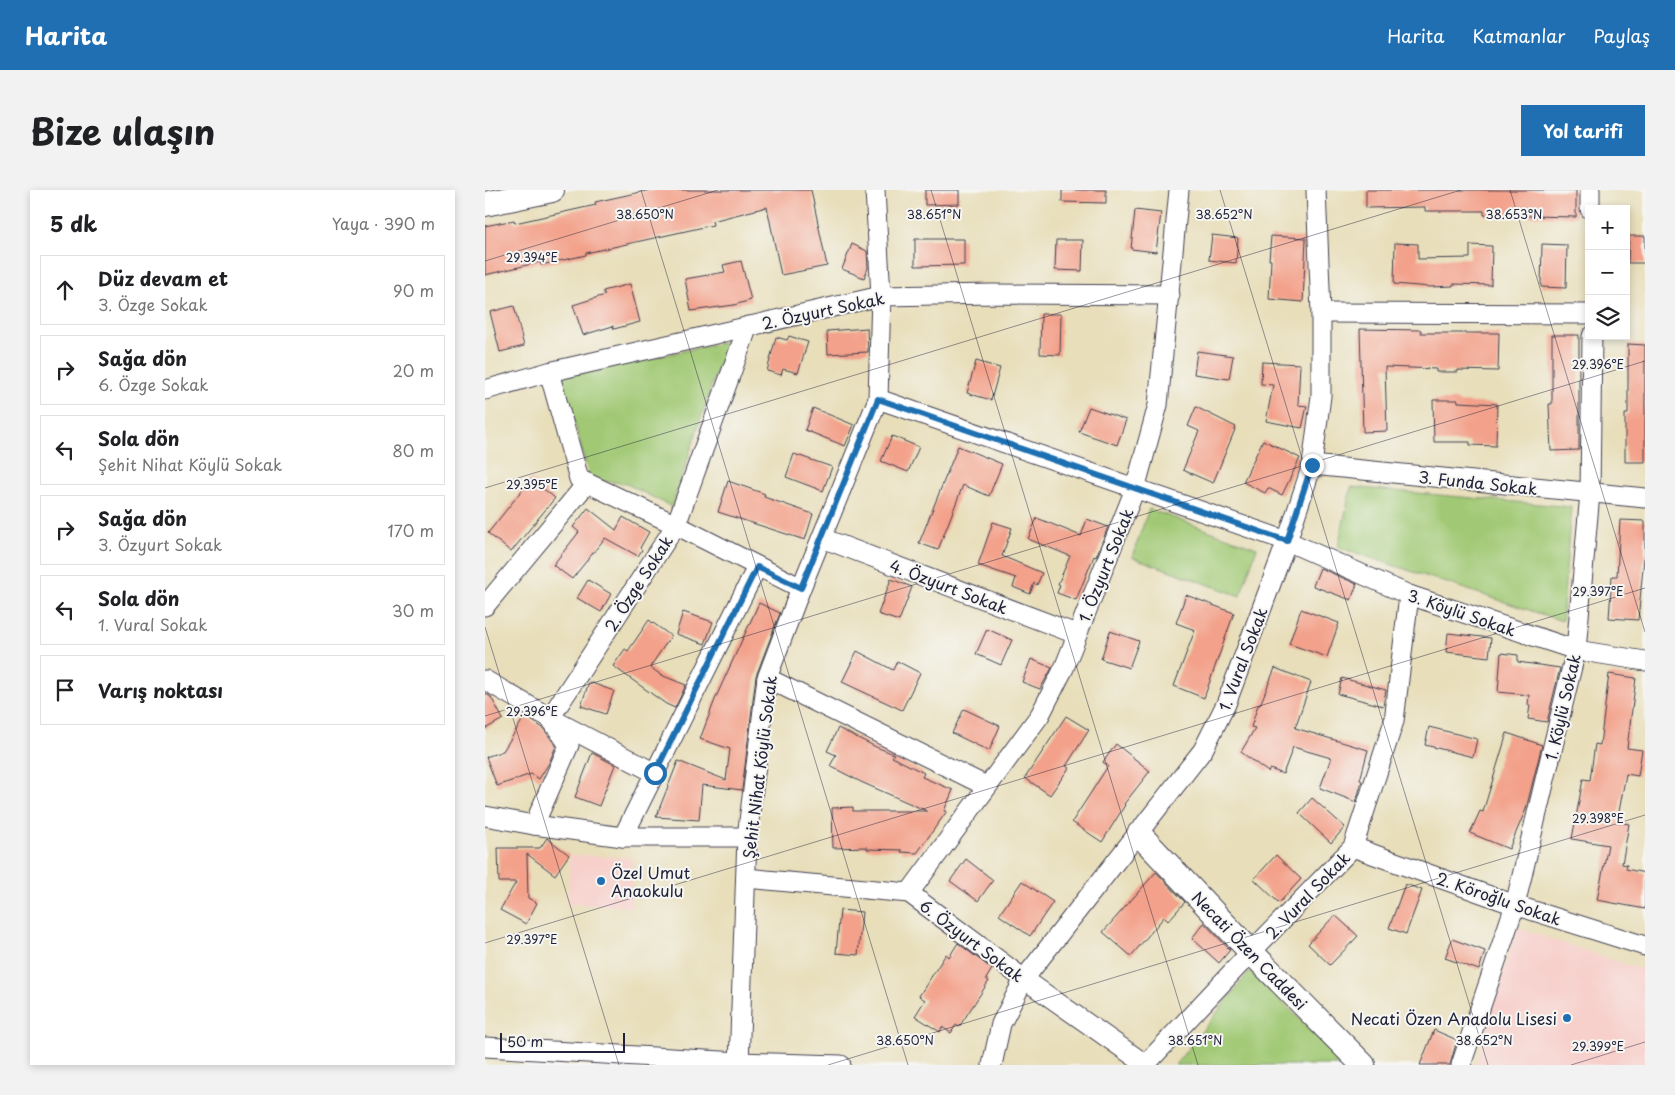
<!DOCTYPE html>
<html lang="tr">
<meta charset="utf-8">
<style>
:root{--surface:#fff;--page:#f2f2f2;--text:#202124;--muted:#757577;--line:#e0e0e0;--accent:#1f6fb2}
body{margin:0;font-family:"Playpen Sans",sans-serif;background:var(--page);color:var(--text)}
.controls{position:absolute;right:15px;top:15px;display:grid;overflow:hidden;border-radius:0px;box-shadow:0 2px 8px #0003}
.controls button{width:45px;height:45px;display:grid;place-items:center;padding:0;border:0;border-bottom:1px solid var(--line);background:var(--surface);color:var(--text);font:25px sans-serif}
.scale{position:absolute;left:15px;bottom:12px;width:125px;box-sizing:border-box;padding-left:5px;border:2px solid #22223b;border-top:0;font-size:14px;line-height:18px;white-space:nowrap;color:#22223b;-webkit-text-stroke:4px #f6f6f2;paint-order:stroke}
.stop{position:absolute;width:15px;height:15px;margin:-11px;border:4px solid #1f6fb2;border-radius:50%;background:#fff}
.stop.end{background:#1f6fb2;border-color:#fff;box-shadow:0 1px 5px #0008}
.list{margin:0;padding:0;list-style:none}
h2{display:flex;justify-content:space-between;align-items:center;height:65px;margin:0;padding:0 20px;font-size:21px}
h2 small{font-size:16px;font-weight:400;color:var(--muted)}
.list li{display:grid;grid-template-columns:32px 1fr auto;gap:15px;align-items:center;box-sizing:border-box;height:70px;margin:0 10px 10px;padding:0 10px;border:1px solid var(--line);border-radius:0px}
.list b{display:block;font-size:19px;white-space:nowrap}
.list p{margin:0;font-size:16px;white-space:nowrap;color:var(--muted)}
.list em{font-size:16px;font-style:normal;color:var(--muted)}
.icon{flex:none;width:28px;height:28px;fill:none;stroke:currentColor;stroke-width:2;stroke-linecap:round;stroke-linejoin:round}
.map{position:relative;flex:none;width:1160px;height:875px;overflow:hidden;border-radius:0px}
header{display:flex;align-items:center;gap:30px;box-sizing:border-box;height:70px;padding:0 25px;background:var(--accent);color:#fff}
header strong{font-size:24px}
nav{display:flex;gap:28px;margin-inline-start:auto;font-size:18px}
.intro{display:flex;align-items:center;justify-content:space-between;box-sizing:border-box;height:120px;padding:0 30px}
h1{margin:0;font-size:35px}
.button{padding:12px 22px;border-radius:0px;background:var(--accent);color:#fff;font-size:18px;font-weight:700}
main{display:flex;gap:30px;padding:0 30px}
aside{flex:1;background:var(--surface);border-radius:0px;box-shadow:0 2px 8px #0003}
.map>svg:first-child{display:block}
</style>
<header>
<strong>Harita</strong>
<nav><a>Harita</a><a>Katmanlar</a><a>Paylaş</a></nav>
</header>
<div class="intro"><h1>Bize ulaşın</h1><a class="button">Yol tarifi</a></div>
<main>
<aside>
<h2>5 dk<small>Yaya · 390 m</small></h2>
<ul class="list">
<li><svg class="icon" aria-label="ahead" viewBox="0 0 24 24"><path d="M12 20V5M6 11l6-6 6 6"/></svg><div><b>Düz devam et</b><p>3. Özge Sokak</p></div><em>90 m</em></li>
<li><svg class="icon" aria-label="right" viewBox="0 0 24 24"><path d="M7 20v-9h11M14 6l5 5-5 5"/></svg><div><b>Sağa dön</b><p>6. Özge Sokak</p></div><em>20 m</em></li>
<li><svg class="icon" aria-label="left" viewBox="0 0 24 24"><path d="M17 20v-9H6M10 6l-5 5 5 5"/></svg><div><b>Sola dön</b><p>Şehit Nihat Köylü Sokak</p></div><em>80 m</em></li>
<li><svg class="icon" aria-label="right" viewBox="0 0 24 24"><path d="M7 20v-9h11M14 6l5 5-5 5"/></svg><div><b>Sağa dön</b><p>3. Özyurt Sokak</p></div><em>170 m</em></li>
<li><svg class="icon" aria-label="left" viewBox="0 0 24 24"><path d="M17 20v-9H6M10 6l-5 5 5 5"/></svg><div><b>Sola dön</b><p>1. Vural Sokak</p></div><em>30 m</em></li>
<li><svg class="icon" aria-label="arrive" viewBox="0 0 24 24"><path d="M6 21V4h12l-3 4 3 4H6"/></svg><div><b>Varış noktası</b></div></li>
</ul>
</aside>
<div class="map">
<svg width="1160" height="875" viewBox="0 0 1160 875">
<rect width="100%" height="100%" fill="#f6f6f2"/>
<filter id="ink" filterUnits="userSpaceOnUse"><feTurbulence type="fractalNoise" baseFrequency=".02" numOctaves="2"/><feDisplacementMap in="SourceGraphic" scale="10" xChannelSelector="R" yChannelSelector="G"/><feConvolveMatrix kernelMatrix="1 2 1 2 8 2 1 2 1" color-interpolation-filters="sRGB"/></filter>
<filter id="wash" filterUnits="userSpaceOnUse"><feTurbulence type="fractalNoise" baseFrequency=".0096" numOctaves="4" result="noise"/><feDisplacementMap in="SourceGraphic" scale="20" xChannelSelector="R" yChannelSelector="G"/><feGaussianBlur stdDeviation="1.12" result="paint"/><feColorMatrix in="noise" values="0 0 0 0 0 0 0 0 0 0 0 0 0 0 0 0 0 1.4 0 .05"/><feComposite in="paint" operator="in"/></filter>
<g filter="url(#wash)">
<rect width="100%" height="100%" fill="#e8deba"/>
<!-- built -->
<g fill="#f7d0cc">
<path d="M85 665 148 668 146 717 83 714Z"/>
<path d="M1031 737 1160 781V875H991Z"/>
</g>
<!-- green -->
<g fill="#a1c975" stroke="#627658">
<path d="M241 152 187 317 140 293 105 290 77 187Z"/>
<path d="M866 297 1086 317 1077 431 853 357Z"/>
<path d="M664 319 772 358 755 406 647 367Z"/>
<path d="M765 781 862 875H690Z"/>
</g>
<g id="blocks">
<!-- building -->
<g fill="#f3a18a">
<path d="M165 0H326L342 76 296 85 282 17 227 31 228 35 101 63V65L56 75 55 72 0 85V36L29 30 30 33 111 15 110 12Z"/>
<path d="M440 0H474V14L440 15Z"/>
<path d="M577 0H621V13L577 12Z"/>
<path d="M881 0H1091V27L999 25V21H940V17L881 18Z"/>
<path d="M650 20 676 23 671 62 646 59Z"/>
<path d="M727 45 753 48 751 73 724 70Z"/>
<path d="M786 46 821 48 818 112 784 109 786 70H784Z"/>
<path d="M1144 46H1160V73H1143Z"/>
<path d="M430 49H479V75L430 76Z"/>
<path d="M571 50H598L597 81 570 80Z"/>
<path d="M910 53 933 54V69L985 68V55L1007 56 1006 95 968 94V96L946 97 909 94Z"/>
<path d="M367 54 382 61 383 78 379 88 357 79Z"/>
<path d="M1057 54 1082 55 1081 98 1056 97Z"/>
<path d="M256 71 266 110 249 115 206 121 200 89 240 82 238 75Z"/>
<path d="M145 94 155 132 129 139 128 136 98 145 88 115 120 105 118 101Z"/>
<path d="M29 116 39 156 15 162 5 122Z"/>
<path d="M556 124H576L575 165 555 164Z"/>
<path d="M382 138 383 162 343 164 342 141Z"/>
<path d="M875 139 936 140V143H1014L1013 181 973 180V182H951V179L900 177 902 241 878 242Z"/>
<path d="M1067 145H1094V260L1066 261 1064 214H1067Z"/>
<path d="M304 146 323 152 313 183 298 179 296 185 282 181 291 147 302 150Z"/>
<path d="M1143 154 1160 155V272H1140V224H1143Z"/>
<path d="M712 161 748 166 744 189 709 184Z"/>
<path d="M491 171 515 178 506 210 482 203Z"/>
<path d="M777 172 815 174 813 215 822 216 817 238 781 231 788 195 776 194Z"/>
<path d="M948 210H973V212L1012 214 1011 256 985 255V252H949Z"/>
<path d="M604 217 641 230 632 255 594 242Z"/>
<path d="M711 217 751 237 728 293 698 280 714 241 703 236Z"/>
<path d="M328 218 369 235 360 256 320 240Z"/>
<path d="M407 246 434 257 423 282 396 271Z"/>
<path d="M778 250 815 268 797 305 783 298 780 303 758 292Z"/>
<path d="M473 256 517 274 504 306 478 295 453 360 434 353Z"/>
<path d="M309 264 347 277 338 301 301 287Z"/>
<path d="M46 289 70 308 26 362 3 343Z"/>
<path d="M243 291 280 304 279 307 328 324 320 350 233 322Z"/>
<path d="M103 318 131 340 138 327 164 342 155 358 157 360 153 366 120 348 87 389 68 375 94 342 88 337Z"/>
<path d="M552 328 596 346 602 329 623 337 611 367 609 366 591 410 572 403 575 395 573 394 585 366 543 349Z"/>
<path d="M1135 330 1160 331V368H1159L1153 430 1124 428 1127 386H1132Z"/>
<path d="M508 332 527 338 517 366 557 383 552 395 549 393 545 404 528 397 531 388 493 375Z"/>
<path d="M835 378 872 394 866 410 828 396Z"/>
<path d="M406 389 427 397 414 431 393 424Z"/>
<path d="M103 390 126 404 116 422 92 408Z"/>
<path d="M701 405 749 423 719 508 689 496 710 440 691 433Z"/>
<path d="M274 413 295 423 271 486 257 600 217 595 214 630 171 627 193 571 241 590 245 559 215 549 231 507Z"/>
<path d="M816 419 854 433 842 467 804 454Z"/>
<path d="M198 422 228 432 220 454 191 444Z"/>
<path d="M164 430 186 446 165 477 176 485 201 495 190 518 181 514 128 476 140 459 143 461Z"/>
<path d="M502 439 527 450 516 475 491 464Z"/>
<path d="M625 441 654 451 644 478 616 469Z"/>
<path d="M963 443 1006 448 1004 467 961 462Z"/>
<path d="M372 461 408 480 412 471 435 483 417 520 357 492Z"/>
<path d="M1016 463 1033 465V472L1075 478 1062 532 1043 529 1045 515H1043L1044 505 1013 502Z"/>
<path d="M546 469 567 478 555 499 537 492Z"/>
<path d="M790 478 826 492 810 538 883 560 875 590 877 591 871 612 835 598 846 568 808 557 798 584 785 579 783 582 756 562 770 538 766 537 773 515H775Z"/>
<path d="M1124 484 1151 488 1142 558 1157 560 1153 586 1141 584 1132 632 1144 634 1137 674 1142 675 1141 679 1160 683V719L1112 710 1123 655 1087 649 1098 589 1105 590 1110 554 1115 555Z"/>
<path d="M857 488 901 500 898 516 853 504Z"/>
<path d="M104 492 129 501 121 524 96 516Z"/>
<path d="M0 503 6 507 18 529 0 539Z"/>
<path d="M479 519 515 536 504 561 467 543Z"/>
<path d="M40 526 58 538 71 556 64 573 54 589 46 584 12 596 1 567 18 561Z"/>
<path d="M581 526 604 540 581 576 584 578 565 605 540 588Z"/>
<path d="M944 537 992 549 988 567 940 555Z"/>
<path d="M353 538 391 557 409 564 407 567 439 583 437 587 468 600 459 621H462L432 663 416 662 417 660 382 659V657L348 658 347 618 368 617V621H442L376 592 345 576 351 565 342 561Z"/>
<path d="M1022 543 1057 555 1041 619 1024 659 985 643 995 621 998 622Z"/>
<path d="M631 554 665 581 639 614 640 615 617 652 587 632 623 576 618 572Z"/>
<path d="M107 563 130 575 114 616 90 607Z"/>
<path d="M827 608 860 637 846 653 814 623Z"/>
<path d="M62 648 84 665 70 685 42 664 43 708 52 713 41 734 15 720 31 692H14L13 658H55Z"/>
<path d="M791 665 816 689 794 713 769 689Z"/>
<path d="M481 669 508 690 493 711 465 691Z"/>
<path d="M671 682 700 712 683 731 679 727 646 766 618 742Z"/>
<path d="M537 691 568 712 545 746 514 725Z"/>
<path d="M920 694 937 700 921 744 904 738Z"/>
<path d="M355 720 377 722 373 765 351 763Z"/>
<path d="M850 725 873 746 845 775 823 754Z"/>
<path d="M719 733 745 760 734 773 707 748Z"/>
<path d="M967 749 1000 761 994 780 960 768Z"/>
<path d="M473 753 507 779 501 789 504 791 474 837 471 835 466 843 457 837 455 842 430 826 440 810 434 806 461 764 464 767Z"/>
<path d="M949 840 972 850 965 875H935Z"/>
</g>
</g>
</g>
<g filter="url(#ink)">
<use href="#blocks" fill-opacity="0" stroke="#403e4e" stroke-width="1"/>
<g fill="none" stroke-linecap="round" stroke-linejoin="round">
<!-- minor casing -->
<g stroke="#403e4e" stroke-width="21">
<g id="minor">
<path d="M1105 0V19"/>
<path d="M836 123 1104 124"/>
<path d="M64 182 94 289 191 335 316 398"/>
<path d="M0 200 64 182 396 106 508 104 685 105"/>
<path d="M393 209 802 351 924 405 1091 460 1160 471"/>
<path d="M827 275 1160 308"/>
<path d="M337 348 591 444"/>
<path d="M0 416 102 293"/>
<path d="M282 488 501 596"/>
<path d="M0 490 65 528 170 583"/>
<path d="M0 626 49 635 138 647H262"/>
<path d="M49 635 84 555 65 528 191 335 263 136"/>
<path d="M138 647 272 377"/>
<path d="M868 657 1030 715 1160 756"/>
<path d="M261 688 424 703 539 789 660 874"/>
<path d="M424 703 555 525 579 478 650 299 673 215 694 0"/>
<path d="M0 857 254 872 356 875"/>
<path d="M254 875 262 647 282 488 316 398 393 209 396 106 390 0"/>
<path d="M507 875 516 834 539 789 718 560 741 514 802 351 827 275 836 206V123L831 0"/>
<path d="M660 875 766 762 868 657 909 531 924 405"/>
<path d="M976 875 1030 715 1091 460 1105 303 1107 146"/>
</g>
</g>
<!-- tertiary casing -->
<g stroke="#403e4e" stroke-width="26">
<g id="tertiary">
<path d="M0 14 67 0"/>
<path d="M654 644 766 762 878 875"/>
</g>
</g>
<!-- minor -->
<use href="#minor" stroke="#fff" stroke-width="19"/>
<!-- tertiary -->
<use href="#tertiary" stroke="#fff" stroke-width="24"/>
</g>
</g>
<g fill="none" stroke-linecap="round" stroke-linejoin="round" filter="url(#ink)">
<!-- route -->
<path stroke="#1f6fb2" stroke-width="6" d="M170 583 272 377 316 398 393 209 802 351 827 275"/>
</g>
<!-- ticks -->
<path fill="none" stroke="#22223b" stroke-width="1" stroke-opacity="0.45" d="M156 0 423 875M446 0 713 875M735 0 1003 875M1025 0 1160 442M0 71 233 0M0 298 976 0M0 437 134 875M0 526 1160 171M0 753 1160 398M343 875 1160 625M1086 875 1160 852"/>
<!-- markers -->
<g fill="#1f6fb2" stroke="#f6f6f2" stroke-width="2">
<circle cx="116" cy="691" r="5"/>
<circle cx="1082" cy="828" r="5"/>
</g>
<g text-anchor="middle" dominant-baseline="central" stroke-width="4" stroke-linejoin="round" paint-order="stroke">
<!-- street labels -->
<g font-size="16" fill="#22223b" stroke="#f6f6f2">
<text transform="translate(338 120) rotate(-12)">2. Özyurt Sokak</text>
<text transform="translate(993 292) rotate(6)">3. Funda Sokak</text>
<text transform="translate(620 375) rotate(-68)">1. Özyurt Sokak</text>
<text transform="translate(153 393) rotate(-57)">2. Özge Sokak</text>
<text transform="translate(464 396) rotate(21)">4. Özyurt Sokak</text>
<text transform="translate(977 422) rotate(19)">3. Köylü Sokak</text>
<text transform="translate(757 469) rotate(-69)">1. Vural Sokak</text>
<text transform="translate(1077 517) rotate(-77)">1. Köylü Sokak</text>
<text transform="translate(274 577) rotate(-83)">Şehit Nihat Köylü Sokak</text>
<text transform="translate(822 705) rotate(-46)">2. Vural Sokak</text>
<text transform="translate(1014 708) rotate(19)">2. Köroğlu Sokak</text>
<text transform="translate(487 750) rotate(37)">6. Özyurt Sokak</text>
<text transform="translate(765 760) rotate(46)">Necati Özen Caddesi</text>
</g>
<!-- poi labels -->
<g font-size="16" fill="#22223b" stroke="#f6f6f2" text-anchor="start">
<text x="126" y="682">Özel Umut<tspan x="126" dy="18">Anaokulu</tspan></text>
<text x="1072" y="828" text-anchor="end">Necati Özen Anadolu Lisesi</text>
</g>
</g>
<g font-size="12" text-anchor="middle" fill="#22223b" stroke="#f6f6f2" stroke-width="4" stroke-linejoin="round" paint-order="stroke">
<text x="160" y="29">38.650°N</text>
<text x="449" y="29">38.651°N</text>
<text x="739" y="29">38.652°N</text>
<text x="1029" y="29">38.653°N</text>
<text x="47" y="72">29.394°E</text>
<text x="1113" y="179">29.396°E</text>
<text x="47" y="299">29.395°E</text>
<text x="1113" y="406">29.397°E</text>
<text x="47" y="526">29.396°E</text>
<text x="1113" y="633">29.398°E</text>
<text x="47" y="754">29.397°E</text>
<text x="420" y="855">38.650°N</text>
<text x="710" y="855">38.651°N</text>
<text x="999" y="855">38.652°N</text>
<text x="1113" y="861">29.399°E</text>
</g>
</svg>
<div class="controls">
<button>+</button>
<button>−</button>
<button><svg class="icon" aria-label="layers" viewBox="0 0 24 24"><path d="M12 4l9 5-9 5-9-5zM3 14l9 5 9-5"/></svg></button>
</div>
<div class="scale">50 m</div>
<div class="stop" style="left:170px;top:583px"></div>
<div class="stop end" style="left:827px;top:275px"></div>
</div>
</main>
